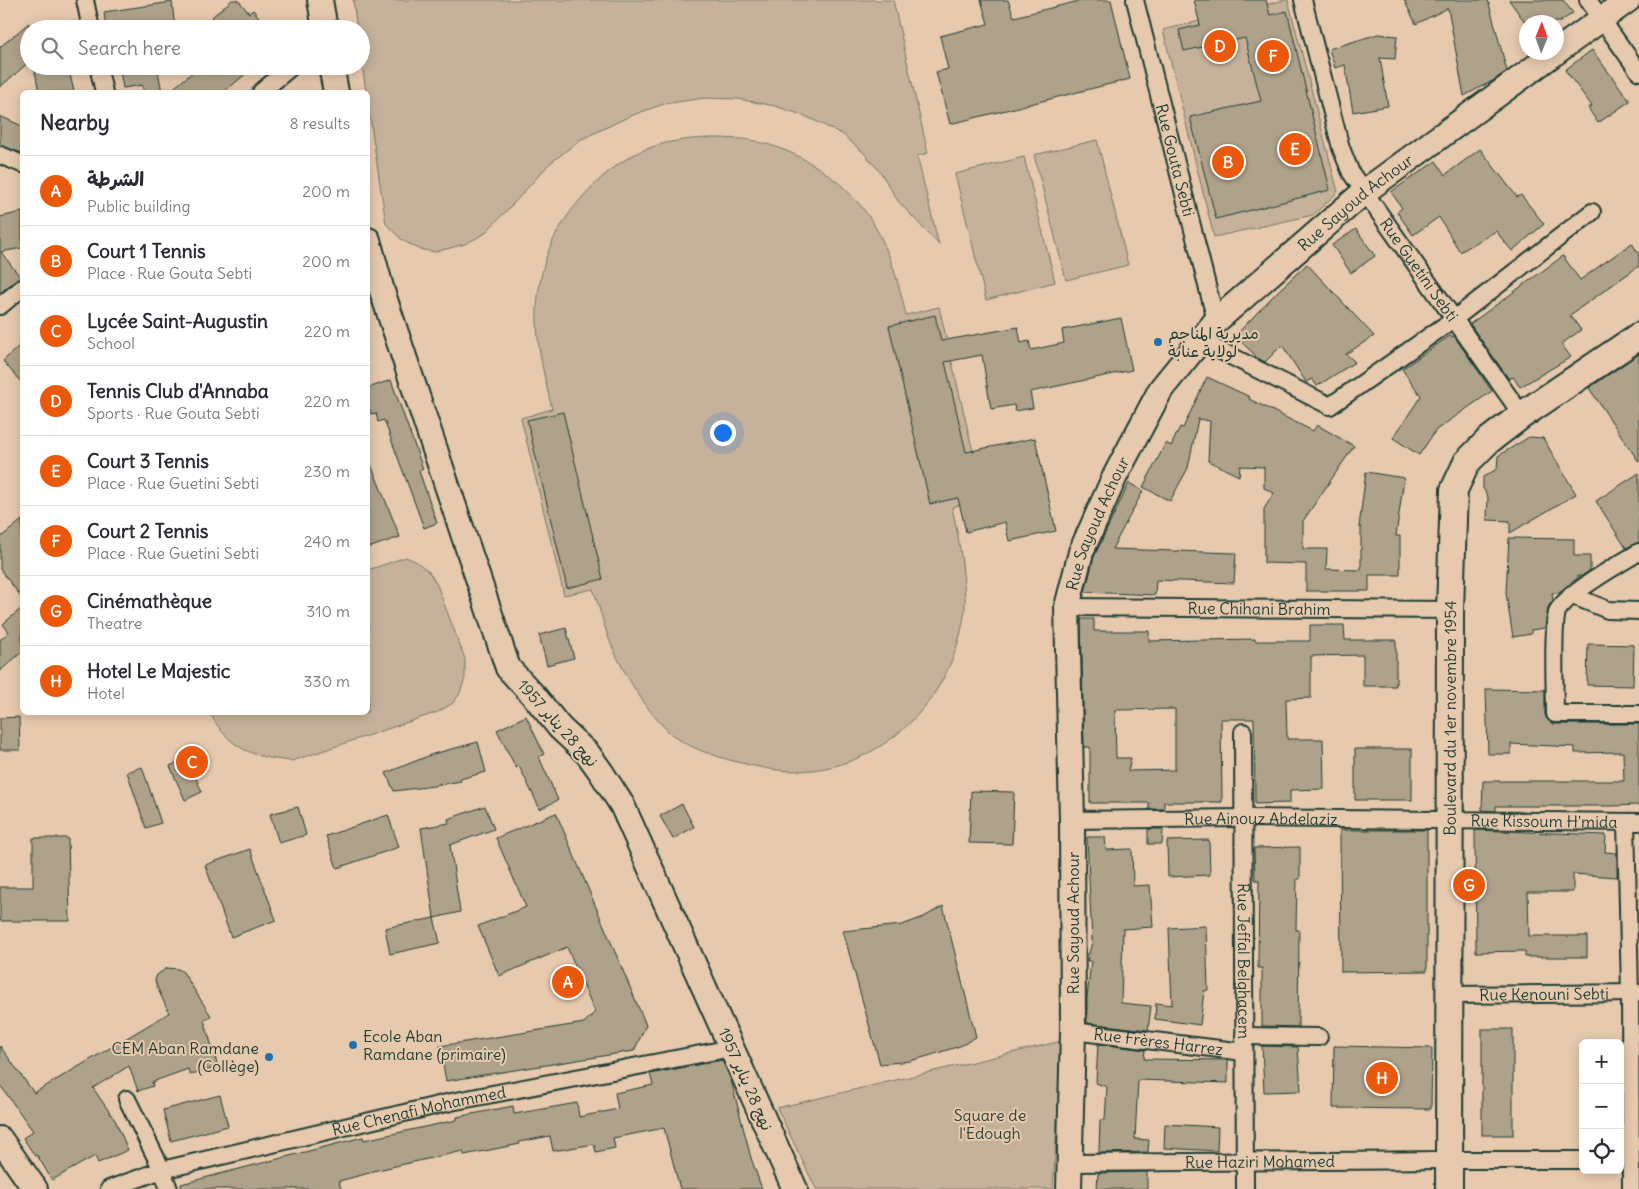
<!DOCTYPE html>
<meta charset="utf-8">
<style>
:root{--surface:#fff;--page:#f7f7f7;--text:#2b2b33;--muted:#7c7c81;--line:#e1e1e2;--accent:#ea580c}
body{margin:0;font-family:Delius,"Playpen Sans Arabic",sans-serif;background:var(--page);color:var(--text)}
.controls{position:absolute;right:15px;bottom:15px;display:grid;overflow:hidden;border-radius:8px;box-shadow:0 2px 12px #0003}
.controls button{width:45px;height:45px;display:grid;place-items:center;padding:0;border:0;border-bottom:1px solid var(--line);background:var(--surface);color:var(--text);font:25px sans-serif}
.compass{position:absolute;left:1519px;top:15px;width:45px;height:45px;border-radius:50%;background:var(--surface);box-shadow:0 2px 12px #0003;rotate:1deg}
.you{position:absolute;left:722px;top:432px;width:18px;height:18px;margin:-12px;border:4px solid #fff;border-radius:50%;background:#1a73e8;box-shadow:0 0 0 8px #1a73e833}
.badge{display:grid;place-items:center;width:32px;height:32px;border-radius:50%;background:var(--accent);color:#fff;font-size:16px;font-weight:700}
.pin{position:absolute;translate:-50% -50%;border:2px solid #fff;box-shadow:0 1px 5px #0006}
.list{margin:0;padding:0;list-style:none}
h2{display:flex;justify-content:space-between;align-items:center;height:65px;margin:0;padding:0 20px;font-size:21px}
h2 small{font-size:16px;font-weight:400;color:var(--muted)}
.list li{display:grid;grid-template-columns:32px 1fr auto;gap:15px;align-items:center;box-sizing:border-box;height:70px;padding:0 20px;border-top:1px solid var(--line)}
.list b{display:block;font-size:19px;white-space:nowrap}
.list p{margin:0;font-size:16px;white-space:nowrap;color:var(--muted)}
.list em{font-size:16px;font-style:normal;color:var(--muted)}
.icon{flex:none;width:28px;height:28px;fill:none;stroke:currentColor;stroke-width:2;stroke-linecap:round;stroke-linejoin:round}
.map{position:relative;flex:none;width:1639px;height:1189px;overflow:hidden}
.search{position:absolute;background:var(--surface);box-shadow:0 2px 12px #0003;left:20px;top:20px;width:350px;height:55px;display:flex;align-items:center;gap:12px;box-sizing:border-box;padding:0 18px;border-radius:28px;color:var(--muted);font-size:19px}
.panel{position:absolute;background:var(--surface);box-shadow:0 2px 12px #0003;left:20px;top:90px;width:350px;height:625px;border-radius:8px}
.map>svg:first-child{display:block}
</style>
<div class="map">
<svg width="1639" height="1189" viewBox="0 0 1639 1189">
<rect width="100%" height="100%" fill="#e7c9ad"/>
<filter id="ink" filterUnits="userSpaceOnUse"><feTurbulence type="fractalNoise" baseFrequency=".02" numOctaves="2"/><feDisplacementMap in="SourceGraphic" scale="10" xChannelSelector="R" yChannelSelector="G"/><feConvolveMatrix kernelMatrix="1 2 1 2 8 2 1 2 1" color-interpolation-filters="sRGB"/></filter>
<g filter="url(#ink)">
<!-- green -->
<g fill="#c6b29a" stroke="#727867">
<path d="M353 0H893L928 153 917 156 939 245 898 201 881 173 865 154 842 134 805 116 775 106 738 99 704 98 664 104 630 116 580 140 549 164 513 204 484 234 465 244 435 252 419 249 402 240 386 224 361 58V29H357Z"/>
<path d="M1285 0H1288L1338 192 1313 215 1214 237 1163 30Z"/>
<path d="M720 138C732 139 744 138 755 141 809 153 860 190 883 242 894 265 900 290 906 315L939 307 984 499 952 507C958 534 962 557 964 585 964 592 966 600 965 608 954 710 863 790 759 767 731 761 689 751 668 731 645 709 621 669 609 639 603 623 599 605 593 589L564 595 521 418 552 409C545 380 538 352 537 323 536 301 540 276 547 255 561 214 605 165 646 149 670 140 694 138 720 138Z"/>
<path d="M1097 140 1128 265 1066 280 1034 155Z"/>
<path d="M1024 157 1055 282 986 300 955 174Z"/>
<path d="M406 557 417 562 429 572 437 585 465 659V678L459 695 453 703 438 712 292 761C254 758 228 748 210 713L368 712V570Z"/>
<path d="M1062 1041 1053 1189H816L777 1108Z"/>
</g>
<!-- building -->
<g fill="#afa28b" stroke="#1f3d34" fill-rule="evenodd">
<path d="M232 0H238L249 13 253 10 269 29H221L212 17Z"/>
<path d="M981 0H1008L1014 17 1083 0H1111L1130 79 950 124 936 72 948 69 940 36 988 24Z"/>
<path d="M1194 0H1266L1270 15 1287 11 1330 190 1216 219 1190 117 1261 101 1245 38 1184 51 1179 30 1200 25Z"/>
<path d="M1404 0H1488L1507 71 1494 80 1464 96 1448 8 1416 24Z"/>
<path d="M1509 0H1563L1573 13 1560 22H1525Z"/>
<path d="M172 2 175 29H106L104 12Z"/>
<path d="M29 23V62L0 87V47Z"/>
<path d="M1378 34 1397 36 1395 59 1380 58 1388 106 1353 112 1345 65 1335 68 1329 49Z"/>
<path d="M1592 50 1630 101 1598 123 1588 108 1592 106 1565 70Z"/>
<path d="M34 66H68L74 92H39Z"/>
<path d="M119 66H157L162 92H144L142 85 123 88Z"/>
<path d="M200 66H255L224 92H169Z"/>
<path d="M0 116 22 126V153L0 145Z"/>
<path d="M1480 149 1517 197 1521 195 1544 224 1512 251 1496 231 1460 252 1439 217 1413 235 1397 212 1402 208 1391 192 1436 161 1445 175Z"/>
<path d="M22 212V248L1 252 21 278 16 280 0 293V217Z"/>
<path d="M1356 229 1375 256 1351 273 1332 245Z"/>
<path d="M1632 243 1639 255V266L1570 315 1581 330 1561 344 1571 357 1520 387 1513 377 1509 379 1470 324 1563 256 1580 280Z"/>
<path d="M1307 264 1374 336 1346 354 1355 362 1317 386 1312 379 1306 382 1282 345 1265 362 1258 358 1235 336 1277 292Z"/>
<path d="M935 315 941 341 1018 327 1021 343 1029 341 1031 350 1064 343 1062 330 1121 318 1132 370 1030 392 1033 408 1015 411 1014 405 991 409 982 355 945 362 966 452 1035 438 1056 531 1009 541 1005 522 966 532 958 498 930 504 889 326Z"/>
<path d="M1451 335 1452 337 1454 336 1492 391 1436 430 1419 455 1393 438 1421 396 1402 369Z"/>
<path d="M22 343V383L3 361Z"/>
<path d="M1639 354V462L1589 388Z"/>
<path d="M1207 377 1250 397 1249 399 1313 431 1317 425 1354 446 1303 521V549H1327L1326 569 1361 570V527H1359L1366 472 1404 478 1396 536H1400V575H1369V591H1306V564L1264 563V509L1274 493 1264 488V467L1240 466 1239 476 1208 461 1210 421 1198 419 1188 468 1170 501 1143 487 1166 443 1171 446 1180 427 1183 428Z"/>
<path d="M391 380 423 469 419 471 437 523 424 528 384 420 378 422 376 413 371 414 368 404V388Z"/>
<path d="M563 412 603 579 567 588 527 420Z"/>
<path d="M1529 437 1543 438 1576 494 1510 533V521L1487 520 1488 497 1483 488V477L1497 469 1498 456Z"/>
<path d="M368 457 400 537 368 548Z"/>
<path d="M1639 473V542L1626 548 1596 501Z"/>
<path d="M1129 483 1143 491 1112 549 1236 553 1234 583 1156 580 1155 595 1085 592 1094 557Z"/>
<path d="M22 520V598L0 569V538Z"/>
<path d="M1509 538 1574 539V556H1590V570L1582 576H1578V578L1565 587 1559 593H1552L1553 600 1548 607 1545 628 1531 630V634L1513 637 1506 593Z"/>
<path d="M22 608V652L0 671V640L9 632 3 624Z"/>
<path d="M1081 619H1094V631H1149V641L1255 639V641H1310V625H1344L1345 640H1396V686H1363V655L1311 656V698L1286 699 1287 739H1323L1324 789 1290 790V803L1255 804 1254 719H1221L1222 802H1164V809H1149V803H1090V747H1084ZM1175 709V770L1128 771 1131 758H1116L1115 710Z"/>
<path d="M566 628 574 658 547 665 539 635Z"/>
<path d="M1588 644 1634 645 1633 686 1587 685Z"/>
<path d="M1486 689 1545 690V715L1547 719 1553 724H1639V805L1611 806H1496V811L1482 810 1483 781H1624L1623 752 1575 753V747L1511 744V754H1488Z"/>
<path d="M526 716 544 754 539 757 558 800 540 809 519 766 516 768 497 730Z"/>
<path d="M19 717 20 750H0V718Z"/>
<path d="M478 742 486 772 460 779 461 781 450 783 440 785V783L434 786 394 791 386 773 433 754Z"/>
<rect x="1355" y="749" width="57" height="51"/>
<path d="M187 758 202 792 185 800 170 766Z"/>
<path d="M142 767 161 823 146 828 127 772Z"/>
<path d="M971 791 1014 792 1012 844 969 843Z"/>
<path d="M682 804 694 827 673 839 660 816Z"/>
<path d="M485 806 494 829 450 845 460 912 434 918 421 828 449 823 448 819Z"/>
<path d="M298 807 306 835 279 843 270 814Z"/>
<path d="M556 813 646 1025 634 1051 446 1081 440 1046 584 1023 595 1012 567 947 499 976 478 926 526 907 496 838Z"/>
<path d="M388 815 399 847 337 868 326 836Z"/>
<path d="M1148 829H1163L1162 844H1148Z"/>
<path d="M1340 830H1427V971L1341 972Z"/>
<path d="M1475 830 1606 835 1605 852 1617 853V877L1573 874V892H1528L1529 936H1587V957H1525V951L1476 952Z"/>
<path d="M1087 837H1105L1106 850 1132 849 1133 886 1150 885 1153 927 1123 929 1121 1003 1151 1006 1148 1030 1087 1023V998L1091 961H1087L1092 942Z"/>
<path d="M33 838H68L70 921H0V887H33Z"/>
<path d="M1209 840 1210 875 1168 877 1167 841Z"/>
<path d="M1300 847V879H1297L1296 930H1299L1298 1027 1262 1026V968H1258L1259 880H1255L1254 848Z"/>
<path d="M250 849 276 920 231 937 205 865Z"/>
<path d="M943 906 976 1037 960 1046 928 1056 910 1061 880 1064 843 931 902 925 924 917Z"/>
<path d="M434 918 440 943 390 954 385 928Z"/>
<path d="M1206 926 1208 990 1204 991 1200 1025 1155 1019 1156 1003 1172 1005 1169 928Z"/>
<path d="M167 968 178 969 183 972 211 1016 204 1020 218 1067 190 1075 188 1069 152 1082 153 1086 138 1091 129 1066 93 1088 115 1120 128 1150 98 1163 95 1156 52 1180 37 1155 35 1156 23 1138 33 1131 0 1085V1046L34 1093 169 1013 157 987 155 980 157 975Z"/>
<rect x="1482" y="1029" width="31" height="106"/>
<path d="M1098 1044 1145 1050 1144 1059 1228 1060V1083L1138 1080 1135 1139 1149 1140 1148 1152 1099 1153 1100 1120H1105L1107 1087 1096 1083Z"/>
<path d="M1262 1046 1298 1047 1301 1091 1264 1092Z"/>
<path d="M1334 1046 1432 1048 1431 1109 1333 1108Z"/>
<path d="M722 1060 731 1080 751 1158 762 1189H680L664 1128 613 1138 615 1148 596 1152 594 1144 553 1151 550 1136 519 1142 520 1144 464 1155 463 1151 373 1171V1172L339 1181 341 1189H182L181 1184 363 1137 364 1140 457 1120V1117L513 1106 514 1114 577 1103 579 1117 618 1109 615 1093 653 1085 650 1074Z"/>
<path d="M220 1095 228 1126 171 1141 163 1110Z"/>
<path d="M1165 1124 1218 1127 1217 1151 1164 1148Z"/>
<path d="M1147 1172V1189H1097L1098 1173Z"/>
</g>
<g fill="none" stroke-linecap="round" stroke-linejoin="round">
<!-- street casing -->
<g stroke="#1f3d34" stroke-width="20">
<g id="street">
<path d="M85 0 91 29"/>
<path id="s1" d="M1135 0 1216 321"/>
<path id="s2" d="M1303 0 1341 148 1351 173 1522 415"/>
<path d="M1588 0 1639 72"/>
<path d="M98 66 104 92"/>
<path d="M261 92 292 66"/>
<path d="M0 155 22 164"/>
<path d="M0 306 22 288"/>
<path d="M1199 340 1330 406 1454 319 1592 212"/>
<path d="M1639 552C1619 564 1569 592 1558 610 1552 621 1555 696 1555 714H1639"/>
<path d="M1571 595 1608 610 1639 611"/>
<path id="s3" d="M1067 607 1450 610"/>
<path id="s4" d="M1243 732 1245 1189"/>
<path id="s5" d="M1072 820 1242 818 1639 822"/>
<path d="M1626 822 1630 993 1631 1189"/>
<path id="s6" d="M1449 995 1639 993"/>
<path id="s7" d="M1073 1031 1244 1052"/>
<path d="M1244 1036 1319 1037"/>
<path d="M127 1099 162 1170 169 1189"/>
<path id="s8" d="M1070 1163 1449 1160H1583"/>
<path id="s9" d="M109 1189 162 1170 451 1102 732 1048"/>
</g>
</g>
<!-- secondary casing -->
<g stroke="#1f3d34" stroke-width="28">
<g id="secondary">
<path d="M320 0 325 29"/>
<path d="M1556 52 1628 0"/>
<path d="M331 66 336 92"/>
<path d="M368 240 382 291 508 668 535 697 560 728 588 754 601 772 622 805 795 1189"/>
<path d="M0 1139 35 1189"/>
<path id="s10" d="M1069 1189 1073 1031 1072 820 1067 607 1081 552 1115 476 1161 389 1216 321 1364 192 1556 52"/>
</g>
</g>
<!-- primary casing -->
<g stroke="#1f3d34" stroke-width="30">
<g id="primary">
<path id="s11" d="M1449 1189 1450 610 1454 490 1467 462 1488 441 1522 415 1639 336"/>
</g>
</g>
<!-- street -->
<use href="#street" stroke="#e7c9ad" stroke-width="16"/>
<!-- secondary -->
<use href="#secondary" stroke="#e7c9ad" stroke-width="24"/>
<!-- primary -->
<use href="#primary" stroke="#e7c9ad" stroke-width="26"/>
</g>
</g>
<!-- markers -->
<g fill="#1f6fb2" stroke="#e7c9ad" stroke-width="2">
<circle cx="1158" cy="342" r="5"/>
<circle cx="353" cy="1045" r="5"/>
<circle cx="269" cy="1057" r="5"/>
</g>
<g text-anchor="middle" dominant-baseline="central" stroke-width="4" stroke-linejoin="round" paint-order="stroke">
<!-- street labels -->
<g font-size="16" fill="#1f3d34" stroke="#e7c9ad">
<text stroke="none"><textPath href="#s1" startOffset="165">Rue Gouta Sebti</textPath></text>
<text stroke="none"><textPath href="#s10" startOffset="1091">Rue Sayoud Achour</textPath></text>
<text stroke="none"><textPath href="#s2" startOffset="298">Rue Guetini Sebti</textPath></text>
<text stroke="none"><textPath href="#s10" startOffset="671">Rue Sayoud Achour</textPath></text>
<text stroke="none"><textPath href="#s3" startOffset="192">Rue Chihani Brahim</textPath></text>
<text stroke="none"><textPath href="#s11" startOffset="471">Boulevard du 1er novembre 1954</textPath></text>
<text transform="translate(558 723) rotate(48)">نهج 28 يناير 1957</text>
<text stroke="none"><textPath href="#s5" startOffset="189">Rue Ainouz Abdelaziz</textPath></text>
<text stroke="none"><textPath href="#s5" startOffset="472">Rue Kissoum H'mida</textPath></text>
<text transform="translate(1073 923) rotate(-90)">Rue Sayoud Achour</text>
<text stroke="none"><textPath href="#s4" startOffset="229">Rue Jeffal Belghacem</textPath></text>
<text stroke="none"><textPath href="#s6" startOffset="95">Rue Kenouni Sebti</textPath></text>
<text stroke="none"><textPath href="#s7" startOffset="86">Rue Frères Harrez</textPath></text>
<text transform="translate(746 1079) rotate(66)">نهج 28 يناير 1957</text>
<text stroke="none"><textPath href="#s9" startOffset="320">Rue Chenafi Mohammed</textPath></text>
<text stroke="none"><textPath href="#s8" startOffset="190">Rue Haziri Mohamed</textPath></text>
</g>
<!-- poi labels -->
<g font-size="16" fill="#1f3d34" stroke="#e7c9ad" text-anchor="start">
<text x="1168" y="333">مديرية المناجم<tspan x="1168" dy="18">لولاية عنابة</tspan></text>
<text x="363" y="1036">Ecole Aban<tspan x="363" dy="18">Ramdane (primaire)</tspan></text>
<text x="259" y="1048" text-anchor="end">CEM Aban Ramdane<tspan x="259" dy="18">(Collège)</tspan></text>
</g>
<!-- park labels -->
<g font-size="16" fill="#274339" stroke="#e7c9ad">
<text x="990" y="1115">Square de<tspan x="990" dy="18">l'Edough</tspan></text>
</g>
</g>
</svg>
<div class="controls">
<button>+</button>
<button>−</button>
<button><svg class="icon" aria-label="locate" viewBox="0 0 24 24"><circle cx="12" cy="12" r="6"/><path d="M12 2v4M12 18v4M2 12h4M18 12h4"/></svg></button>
</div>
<svg class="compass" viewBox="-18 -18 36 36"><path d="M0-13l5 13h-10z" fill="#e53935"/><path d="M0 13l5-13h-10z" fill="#7c7c81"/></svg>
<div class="you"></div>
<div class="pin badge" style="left:568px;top:982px">A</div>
<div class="pin badge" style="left:1228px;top:162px">B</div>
<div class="pin badge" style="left:192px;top:762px">C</div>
<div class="pin badge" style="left:1220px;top:46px">D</div>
<div class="pin badge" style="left:1295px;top:149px">E</div>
<div class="pin badge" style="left:1273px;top:56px">F</div>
<div class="pin badge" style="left:1469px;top:885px">G</div>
<div class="pin badge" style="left:1382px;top:1078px">H</div>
<div class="search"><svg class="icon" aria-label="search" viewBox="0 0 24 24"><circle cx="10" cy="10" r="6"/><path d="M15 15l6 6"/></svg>Search here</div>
<section class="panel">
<h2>Nearby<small>8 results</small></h2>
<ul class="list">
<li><span class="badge">A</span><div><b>الشرطة</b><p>Public building</p></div><em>200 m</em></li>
<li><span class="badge">B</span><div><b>Court 1 Tennis</b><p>Place · Rue Gouta Sebti</p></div><em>200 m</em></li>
<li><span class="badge">C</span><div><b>Lycée Saint-Augustin</b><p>School</p></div><em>220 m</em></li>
<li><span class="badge">D</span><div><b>Tennis Club d'Annaba</b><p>Sports · Rue Gouta Sebti</p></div><em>220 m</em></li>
<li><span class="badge">E</span><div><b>Court 3 Tennis</b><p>Place · Rue Guetini Sebti</p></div><em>230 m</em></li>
<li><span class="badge">F</span><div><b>Court 2 Tennis</b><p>Place · Rue Guetini Sebti</p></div><em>240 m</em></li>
<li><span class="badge">G</span><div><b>Cinémathèque</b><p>Theatre</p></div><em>310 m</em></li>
<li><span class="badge">H</span><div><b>Hotel Le Majestic</b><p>Hotel</p></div><em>330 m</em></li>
</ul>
</section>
</div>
